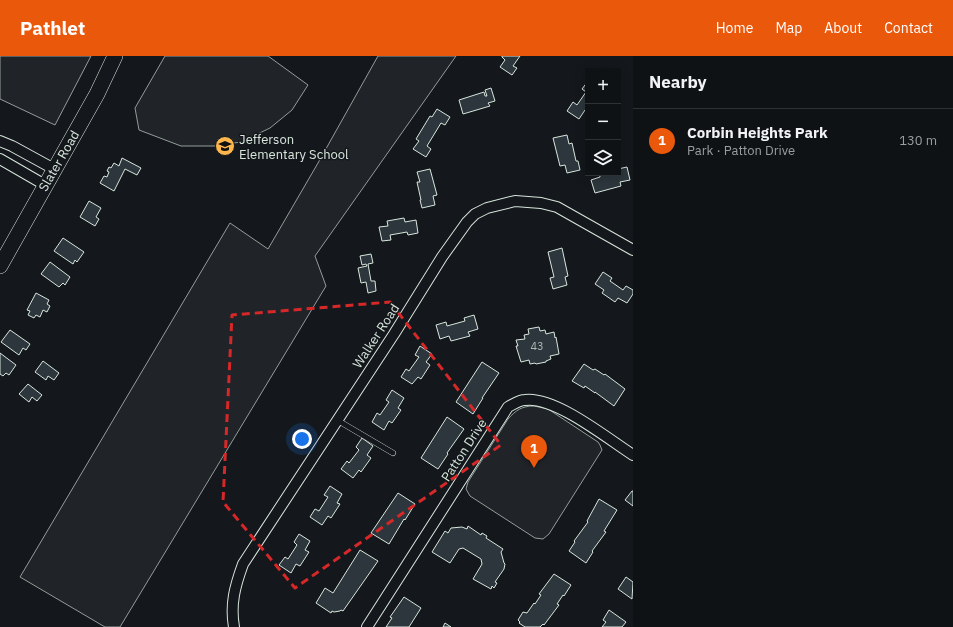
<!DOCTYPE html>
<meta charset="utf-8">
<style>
:root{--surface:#0f1215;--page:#181b1e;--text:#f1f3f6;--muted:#9b9ea0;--line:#2f3234;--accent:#ea580c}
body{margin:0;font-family:"IBM Plex Sans",sans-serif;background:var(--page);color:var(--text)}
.controls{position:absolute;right:12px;top:12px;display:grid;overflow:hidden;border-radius:0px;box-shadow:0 2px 10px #0003}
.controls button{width:36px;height:36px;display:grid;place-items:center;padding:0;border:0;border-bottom:1px solid var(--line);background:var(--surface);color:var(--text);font:20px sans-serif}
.you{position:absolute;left:302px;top:383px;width:14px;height:14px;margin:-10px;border:3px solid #fff;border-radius:50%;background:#1a73e8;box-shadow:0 0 0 6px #1a73e833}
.badge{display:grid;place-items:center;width:26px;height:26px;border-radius:50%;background:var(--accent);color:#fff;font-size:13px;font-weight:700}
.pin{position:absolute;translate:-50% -33px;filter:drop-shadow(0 1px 2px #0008)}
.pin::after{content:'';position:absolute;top:21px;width:14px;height:12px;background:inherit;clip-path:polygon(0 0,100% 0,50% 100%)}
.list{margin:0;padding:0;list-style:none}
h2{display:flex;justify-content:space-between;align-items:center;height:52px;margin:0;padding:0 16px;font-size:17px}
h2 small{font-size:13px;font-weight:400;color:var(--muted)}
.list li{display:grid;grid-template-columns:26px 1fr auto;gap:12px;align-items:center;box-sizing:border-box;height:64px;padding:0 16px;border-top:1px solid var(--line)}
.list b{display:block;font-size:15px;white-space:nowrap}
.list p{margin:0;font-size:13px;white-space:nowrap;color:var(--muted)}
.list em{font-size:13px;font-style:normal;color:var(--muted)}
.icon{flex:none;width:22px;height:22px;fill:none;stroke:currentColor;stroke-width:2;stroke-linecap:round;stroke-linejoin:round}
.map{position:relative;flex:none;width:633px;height:571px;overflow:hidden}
header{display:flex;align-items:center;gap:24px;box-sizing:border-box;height:56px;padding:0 20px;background:var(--accent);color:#fff}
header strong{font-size:19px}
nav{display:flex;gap:22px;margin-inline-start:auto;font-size:14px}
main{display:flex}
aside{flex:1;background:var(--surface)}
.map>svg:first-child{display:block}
</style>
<header>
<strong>Pathlet</strong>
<nav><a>Home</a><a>Map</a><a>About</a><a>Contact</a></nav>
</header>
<main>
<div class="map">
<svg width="633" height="571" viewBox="0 0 633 571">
<rect width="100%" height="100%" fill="#14181c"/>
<!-- green -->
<g fill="#202428" stroke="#939e99">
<path d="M0 0H91L55 69 0 43Z"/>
<path d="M165 0H268L308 29 292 54 270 72 241 86 214 90H181L139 74 135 52Z"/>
<path d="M378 0H456L315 200 326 230 120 571H105L20 521 230 167 268 193 318 107Z"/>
<path d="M534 350 548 353 598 386 600 389 602 394 549 478 543 483 535 482 470 440 466 433 468 426 508 363C516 354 522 350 534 350Z"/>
</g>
<!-- building -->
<g fill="#2c363c" stroke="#d8e6dc">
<path d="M502 0H520L513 10 517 12 512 19 500 11 505 4 502 1Z"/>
<path d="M588 25V56L585 54 579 63 567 55 573 46 577 49 586 36 582 33Z"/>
<path d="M491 32 495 45 488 47 490 50 463 58 459 44 484 36 485 40H487L485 34Z"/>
<path d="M437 53 450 61 445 69 441 67 427 90 431 93 426 101 413 93 419 85 416 83 430 60 432 61Z"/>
<path d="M567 79 569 88 572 87 576 105H578L580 114 567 117 565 109 560 110 553 82Z"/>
<path d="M122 102 141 112 137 119 125 113 114 135 100 127 104 120 107 121 109 116 107 115 109 111 111 112 114 107 119 110Z"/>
<path d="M627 111 630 124 620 126 621 130 595 137 591 124 600 121V119L608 117H618V113Z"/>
<path d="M430 113 437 139 433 140 435 149 422 152 420 144H421L417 126H420L417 116Z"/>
<path d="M89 145 101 152 96 161 99 163 95 170 80 161Z"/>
<path d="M404 162 405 166 416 164 418 177 408 179 407 176 390 179 391 184 382 185 379 171 388 170 387 165Z"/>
<path d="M63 182 84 196 77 206 75 204 73 208 54 195Z"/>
<path d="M562 192 568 220 565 221 567 229 553 233 550 222 554 221 548 196Z"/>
<path d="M371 198 373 207 368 208 371 225H375L376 235 368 237 366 226 361 227 358 212 367 210 366 208 362 209 360 200Z"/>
<path d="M50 206 70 221 65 229 63 227 59 231 41 218Z"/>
<path d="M603 216 612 222 610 225 623 234 626 230 633 234V238L627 247 618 242 615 246 602 237 604 234 595 228Z"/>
<path d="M36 237 49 244 47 248 50 250 47 256 43 254 40 261 36 259 34 262 28 259 30 255 27 254Z"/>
<path d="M474 259 478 273 468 276 470 280 451 285 449 280 440 283 436 269 446 266 447 270 465 265 464 262Z"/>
<path d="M539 271 540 275 545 274 546 278 554 276 555 282 556 281 559 298 550 300 551 303 546 305V306L536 308 535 307 530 308 529 304 521 306 516 290H518L516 284 525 283 524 279 529 278 528 273Z"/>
<path d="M10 274 30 288 26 294 23 292 19 299 1 286Z"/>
<path d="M420 290 432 298 426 306 430 309 421 323 418 321 412 328 401 321 406 313 409 315 419 301 415 299Z"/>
<path d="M0 297 16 309 9 319 6 317 3 320 0 318Z"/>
<path d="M43 305 59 317 54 324 48 320 46 324 35 316Z"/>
<path d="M482 306 499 317 482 342H483L473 358 456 346Z"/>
<path d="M584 308 593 314 595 313 604 319 605 318 625 333 614 350 595 336V337L585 330 584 332 572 325Z"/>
<path d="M28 328 42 339 37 345 32 341 29 346 19 338Z"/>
<path d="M392 334 404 342 398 352 401 354 392 367 389 365 384 374 372 366 377 357 380 359 389 346 386 344Z"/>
<path d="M447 361 464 373 447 397 448 398 438 413 421 402Z"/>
<path d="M362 382 373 390 367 399 371 402 361 416 359 414 353 422 341 413 347 405 349 407 359 394 356 391Z"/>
<path d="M330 430 342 438 337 447 340 448 331 462 328 460 322 469 310 461 315 453 319 455 328 441 324 439Z"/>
<path d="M632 435H633V450L625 444Z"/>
<path d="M398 437 415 448 405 464 404 463 389 488 371 477Z"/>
<path d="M599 443 617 454 604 475 606 476 592 495 593 496 586 507 569 495 575 486 574 485 588 466 587 465Z"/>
<path d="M468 470 481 479 482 477 487 480 486 482 503 493 501 496 504 507 505 508 504 513 495 526 497 527 494 532 492 530 491 533 473 523 482 508 481 503 463 492 459 493 450 507 432 496 445 475 448 477 451 472 462 471 467 473Z"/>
<path d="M299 478 310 485 305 494 309 496 300 510 296 508 291 517 279 509 285 501 288 503 297 489 294 486Z"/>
<path d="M360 494 378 505 343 555 341 554 340 555 334 556 332 555 331 557 316 547 325 532 333 537Z"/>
<path d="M554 518 571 529 564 540 563 539 557 548 559 549 544 569 543 568 540 571H525L519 567 520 566 518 564 523 556 527 557 534 547 535 548 541 539 539 538Z"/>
<path d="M626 521 633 526 632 543 618 533Z"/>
<path d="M404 541 421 552 409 571H386L392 562 390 561Z"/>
<path d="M609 554 626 566 622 571H602L606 566 603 564Z"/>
<path d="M445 567 451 571H443Z"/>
</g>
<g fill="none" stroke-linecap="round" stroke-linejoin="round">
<!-- lane casing -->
<g stroke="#d8e6dc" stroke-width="6">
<path id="lane" d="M337 364 393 397"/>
</g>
<!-- street casing -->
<g stroke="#d8e6dc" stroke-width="12">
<g id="street">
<path d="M0 85 12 90 54 113"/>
<path d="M0 103 45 129"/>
<path d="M234 571C230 548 235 530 243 508L394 278 442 201 467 166 475 158 487 152 515 145 541 147 557 151 633 194"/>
<path d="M367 571 508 351C514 348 519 344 525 344 555 340 608 383 633 399"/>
</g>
</g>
<!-- secondary casing -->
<g stroke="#d8e6dc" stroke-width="16">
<path id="secondary" d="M0 210 97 38 115 0"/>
</g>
<!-- lane -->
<use href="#lane" stroke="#14181c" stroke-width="5"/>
<!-- street -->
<use href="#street" stroke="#14181c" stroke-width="10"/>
<!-- secondary -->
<use href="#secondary" stroke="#14181c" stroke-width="15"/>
</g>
<!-- marked area -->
<path fill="none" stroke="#d62828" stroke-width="3" stroke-dasharray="8 5" stroke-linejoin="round" d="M390 246 501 389 295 532 223 446 232 259Z"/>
<!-- icons -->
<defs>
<g id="school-disc" transform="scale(1)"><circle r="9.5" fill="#ffb74d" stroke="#14181c"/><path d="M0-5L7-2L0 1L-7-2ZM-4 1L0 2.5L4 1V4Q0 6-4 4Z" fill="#111"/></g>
</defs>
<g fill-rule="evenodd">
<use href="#school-disc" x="225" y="90"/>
</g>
<g text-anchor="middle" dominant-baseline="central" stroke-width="3" stroke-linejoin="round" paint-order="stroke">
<!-- number labels -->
<g font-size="11" fill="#adbab4">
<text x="537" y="290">43</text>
</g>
<!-- poi labels -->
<g font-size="13" fill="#d8e6dc" stroke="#14181c" text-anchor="start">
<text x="239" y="83">Jefferson<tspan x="239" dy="15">Elementary School</tspan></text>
</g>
<!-- street labels -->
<g font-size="13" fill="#d8e6dc" stroke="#14181c">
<text transform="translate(59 105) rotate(-60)">Slater Road</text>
<text transform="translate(376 280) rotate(-57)">Walker Road</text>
<text transform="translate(464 394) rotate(-57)">Patton Drive</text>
</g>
</g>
</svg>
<div class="controls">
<button>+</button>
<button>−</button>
<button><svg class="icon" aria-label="layers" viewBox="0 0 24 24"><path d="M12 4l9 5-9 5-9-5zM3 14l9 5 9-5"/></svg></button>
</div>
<div class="you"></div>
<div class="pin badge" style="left:534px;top:412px">1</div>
</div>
<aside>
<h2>Nearby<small></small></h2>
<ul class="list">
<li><span class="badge">1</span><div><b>Corbin Heights Park</b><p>Park · Patton Drive</p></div><em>130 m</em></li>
</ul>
</aside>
</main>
